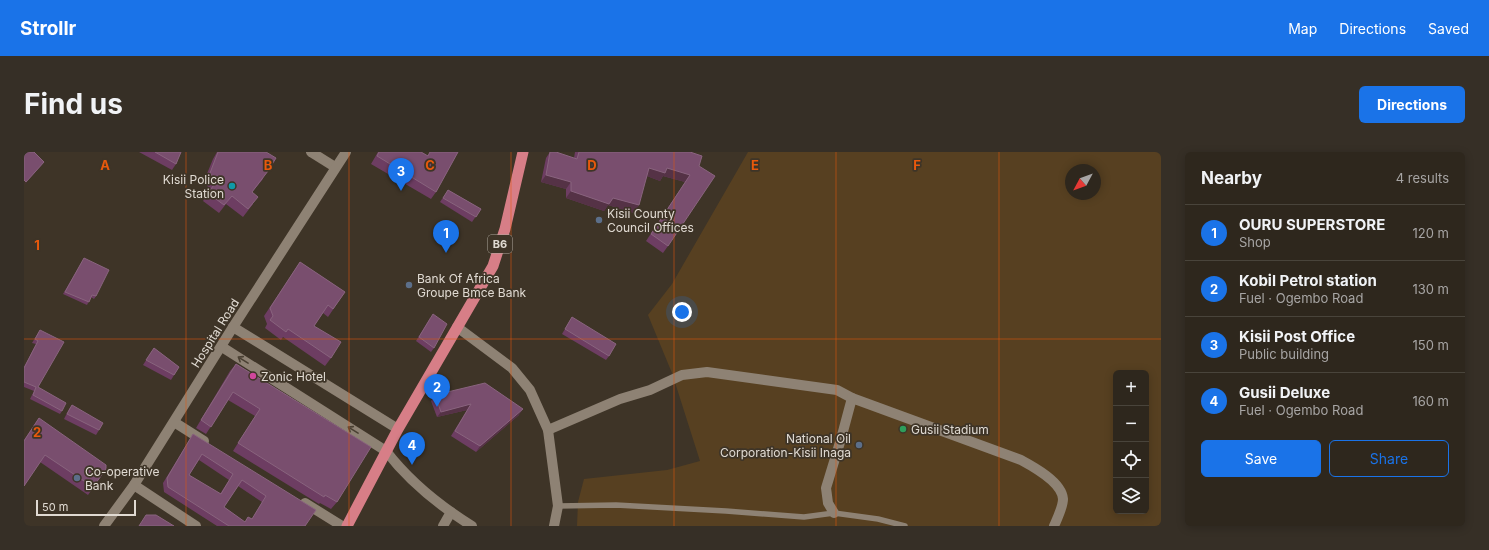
<!DOCTYPE html>
<meta charset="utf-8">
<style>
:root{--surface:#2e271d;--page:#362f26;--text:#f1f3f6;--muted:#a7a5a4;--line:#49443b;--accent:#1a73e8}
body{margin:0;font-family:Inter,sans-serif;background:var(--page);color:var(--text)}
.controls{position:absolute;right:12px;bottom:12px;display:grid;overflow:hidden;border-radius:6px;box-shadow:0 2px 10px #0003}
.controls button{width:36px;height:36px;display:grid;place-items:center;padding:0;border:0;border-bottom:1px solid var(--line);background:var(--surface);color:var(--text);font:20px sans-serif}
.compass{position:absolute;left:1041px;top:12px;width:36px;height:36px;border-radius:50%;background:var(--surface);box-shadow:0 2px 10px #0003;rotate:229deg}
.scale{position:absolute;left:12px;bottom:10px;width:100px;box-sizing:border-box;padding-left:4px;border:2px solid #e0dad2;border-top:0;font-size:11px;line-height:14px;white-space:nowrap;color:#e0dad2;-webkit-text-stroke:3px #3e3427;paint-order:stroke}
.you{position:absolute;left:658px;top:160px;width:14px;height:14px;margin:-10px;border:3px solid #fff;border-radius:50%;background:#1a73e8;box-shadow:0 0 0 6px #1a73e833}
.badge{display:grid;place-items:center;width:26px;height:26px;border-radius:50%;background:var(--accent);color:#fff;font-size:13px;font-weight:700}
.pin{position:absolute;translate:-50% -33px;filter:drop-shadow(0 1px 2px #0008)}
.pin::after{content:'';position:absolute;top:21px;width:14px;height:12px;background:inherit;clip-path:polygon(0 0,100% 0,50% 100%)}
.list{margin:0;padding:0;list-style:none}
h2{display:flex;justify-content:space-between;align-items:center;height:52px;margin:0;padding:0 16px;font-size:17px}
h2 small{font-size:13px;font-weight:400;color:var(--muted)}
.list li{display:grid;grid-template-columns:26px 1fr auto;gap:12px;align-items:center;box-sizing:border-box;height:56px;padding:0 16px;border-top:1px solid var(--line)}
.list b{display:block;font-size:15px;white-space:nowrap}
.list p{margin:0;font-size:13px;white-space:nowrap;color:var(--muted)}
.list em{font-size:13px;font-style:normal;color:var(--muted)}
.actions{display:flex;gap:8px;padding:12px 16px}
.actions a{flex:1;padding:9px 0;border:1px solid var(--accent);border-radius:6px;text-align:center;font-size:14px;color:var(--accent)}
.actions .main{background:var(--accent);color:#fff}
.icon{flex:none;width:22px;height:22px;fill:none;stroke:currentColor;stroke-width:2;stroke-linecap:round;stroke-linejoin:round}
.map{position:relative;flex:none;width:1137px;height:374px;overflow:hidden;border-radius:6px}
header{display:flex;align-items:center;gap:24px;box-sizing:border-box;height:56px;padding:0 20px;background:var(--accent);color:#fff}
header strong{font-size:19px}
nav{display:flex;gap:22px;margin-inline-start:auto;font-size:14px}
.intro{display:flex;align-items:center;justify-content:space-between;box-sizing:border-box;height:96px;padding:0 24px}
h1{margin:0;font-size:28px}
.button{padding:10px 18px;border-radius:6px;background:var(--accent);color:#fff;font-size:14px;font-weight:700}
main{display:flex;gap:24px;padding:0 24px}
aside{flex:1;background:var(--surface);border-radius:6px;box-shadow:0 2px 10px #0003}
.map>svg:first-child{display:block}
</style>
<header>
<strong>Strollr</strong>
<nav><a>Map</a><a>Directions</a><a>Saved</a></nav>
</header>
<div class="intro"><h1>Find us</h1><a class="button">Directions</a></div>
<main>
<div class="map">
<svg width="1137" height="374" viewBox="0 0 1137 374">
<rect width="100%" height="100%" fill="#3e3427"/>
<!-- green -->
<path fill="#574021" fill-rule="evenodd" d="M724 0H1137V374H553L554 350 560 327 643 318 676 309 648 221 624 163 648 132ZM1047 18H1071V42H1047ZM1092 221H1122V359H1092Z"/>
<g fill="none" stroke-linecap="round" stroke-linejoin="round">
<!-- service -->
<path stroke="#8e8274" stroke-width="5.5" d="M534 354 592 353 702 359 780 365 810 361 854 367 881 374"/>
<!-- minor -->
<g stroke="#8e8274" stroke-width="10">
<path d="M287 0 311 15"/>
<path d="M209 175 374 277"/>
<path d="M198 195 362 299C385 329 416 354 448 374"/>
<path d="M150 270 180 289"/>
<path d="M524 278 596 247 626 238 658 223 683 220 813 238 828 246"/>
<path d="M110 333 172 374"/>
<path d="M281 351 318 374"/>
<path d="M810 361 804 351 802 336 817 287 828 246 997 308C1010 315 1038 330 1039 347 1039 355 1033 367 1030 374"/>
<path d="M419 374 427 360"/>
</g>
<!-- tertiary -->
<g stroke="#8e8274" stroke-width="10">
<path d="M433 175 488 216 506 238 524 278 534 354 530 374"/>
<path d="M80 374 110 333 209 175 322 0"/>
</g>
<!-- trunk -->
<path stroke="#d77e87" stroke-width="11" d="M323 374 374 277 469 114 481 77 499 0"/>
</g>
<!-- wall -->
<g fill="#6d3d62" fill-rule="evenodd">
<path d="M115 0H157L152 12 148 18Z"/>
<path d="M193 0H242L239 27 228 40 229 52 219 65 202 52 195 61 179 49 186 38 180 29 189 7Z"/>
<path d="M354 0H397L403 4 406 0H434L412 40 407 47 347 12Z"/>
<path d="M526 0H532L550 6 551 0H666L678 4 644 94 639 101 622 89 661 30 639 24 636 29 623 24 610 61 584 53 580 59 542 46V37L517 30 522 6Z"/>
<path d="M424 38 457 57 448 70 416 50Z"/>
<path d="M59 108 72 144 70 147 67 145 63 153 39 142Z"/>
<path d="M276 110 321 140 304 165 299 161 290 174 307 206 301 214 259 185 257 188 241 176 243 172 240 164Z"/>
<path d="M548 165 585 204 582 208 538 182Z"/>
<path d="M406 166 410 196 407 200 392 189Z"/>
<path d="M16 178 14 235 38 259 36 262 6 247 10 239 0 235V215L12 192 8 191Z"/>
<path d="M130 196 155 215 147 228 119 213Z"/>
<path d="M212 212 313 350 307 357 296 351 295 352 209 299 231 264 204 248 182 282 172 276 206 219Z"/>
<path d="M411 243 495 263 452 300 427 284 443 258 413 265 407 249Z"/>
<path d="M48 253 75 278 72 283 40 267 45 257Z"/>
<path d="M15 266 82 317 64 343 16 310 0 334V288Z"/>
<path d="M169 282 281 374H193L140 340 139 331ZM175 308 205 328 196 342 165 323ZM214 334 238 350 228 367 224 365 221 370 200 355Z"/>
</g>
<!-- shaded-wall -->
<g fill="#553246">
<path d="M20 10 17 14 0 33 2 30Z"/>
<path d="M625 16H643L666 23 661 30 639 24 636 29 620 23Z"/>
<path d="M522 23 547 30 542 37 517 30Z"/>
<path d="M547 39 585 52 580 59 542 46Z"/>
<path d="M589 46 615 53 610 61 584 53Z"/>
<path d="M447 252 443 258 413 265 417 260Z"/>
<path d="M499 257 495 263 452 300 456 294Z"/>
</g>
<!-- building -->
<g fill="#794e6e" stroke="#89647e" fill-rule="evenodd">
<path d="M3 0H10L20 10 2 30 0 28V4Z"/>
<path d="M131 0H157L152 12Z"/>
<path d="M194 0H242L252 6 244 19 228 40 234 45 224 57 208 44 200 53 184 41 192 30 186 21Z"/>
<path d="M355 0H397L404 4 406 0H434L412 40 353 4Z"/>
<path d="M526 0H532L553 7 555 0H666L678 4 675 14 691 24 644 94 627 82 666 23 643 16 641 21 625 16 615 53 589 46 585 52 547 39V30L522 23Z"/>
<path d="M424 38 457 57 452 65 419 46Z"/>
<path d="M60 106 85 118 72 144 68 143 65 150 41 140Z"/>
<path d="M276 110 321 140 309 157 304 153 290 174 317 190 307 206 264 177 262 180 246 168 249 164 246 156Z"/>
<path d="M409 162 423 172 410 196 395 185Z"/>
<path d="M548 165 592 192 585 204 541 177Z"/>
<path d="M16 178 40 190 14 235 42 251 38 259 9 243 12 235 0 230V216L14 189 11 187Z"/>
<path d="M130 196 155 215 150 223 122 208Z"/>
<path d="M212 212 347 295 313 350 301 343 300 345 214 291 236 257 209 240 187 275 177 268Z"/>
<path d="M461 231 499 257 456 294 431 279 447 252 417 260 411 243Z"/>
<path d="M48 253 79 271 75 278 43 262Z"/>
<path d="M15 266 82 313V317L69 335 21 303 0 334V289Z"/>
<path d="M169 282 292 358 281 374H205L144 335 143 326ZM178 302 209 322 197 342 165 323ZM218 328 242 344 228 367 224 365 221 370 200 355Z"/>
<path d="M122 363H132L150 374H115Z"/>
</g>
<!-- one-way arrows -->
<defs><path id="oneway-shaft" d="M-6 0H5M1.5-3L5.5 0L1.5 3" fill="none" stroke-width="1.6" stroke-linecap="round" stroke-linejoin="round"/></defs>
<g stroke="#4a4033">
<use href="#oneway-shaft" transform="translate(219 208) rotate(-148)"/>
<use href="#oneway-shaft" transform="translate(329 278) rotate(-148)"/>
</g>
<!-- grid -->
<path fill="none" stroke="#e8590c" stroke-width="1" stroke-opacity="0.55" d="M162 0V374M325 0V374M487 0V374M650 0V374M812 0V374M975 0V374M0 187H1137"/>
<!-- markers -->
<circle fill="#0f9aa8" stroke="#3e3427" stroke-width="1.5" cx="208" cy="34" r="4"/>
<g fill="#5c6f8a" stroke="#3e3427" stroke-width="1.5">
<circle cx="575" cy="68" r="4"/>
<circle cx="385" cy="133" r="4"/>
<circle cx="835" cy="293" r="4"/>
<circle cx="53" cy="326" r="4"/>
</g>
<circle fill="#d1479c" stroke="#3e3427" stroke-width="1.5" cx="229" cy="224" r="4"/>
<circle fill="#2e9e5b" stroke="#3e3427" stroke-width="1.5" cx="879" cy="277" r="4"/>
<g text-anchor="middle" dominant-baseline="central" stroke-width="3.5" stroke-linejoin="round" paint-order="stroke">
<!-- shield labels -->
<rect fill="#3e3427" stroke="#afa89f" stroke-width="1" x="464" y="83" width="24" height="18" rx="3"/>
<g font-size="11" font-weight="bold" fill="#e0dad2">
<text x="476" y="92">B6</text>
</g>
<!-- poi labels -->
<g font-size="12" fill="#e0dad2" stroke="#3e3427" text-anchor="start">
<text x="200" y="27" text-anchor="end">Kisii Police<tspan x="200" dy="14">Station</tspan></text>
<text x="583" y="61">Kisii County<tspan x="583" dy="14">Council Offices</tspan></text>
<text x="393" y="126">Bank Of Africa<tspan x="393" dy="14">Groupe Bmce Bank</tspan></text>
<text x="237" y="224">Zonic Hotel</text>
<text x="887" y="277">Gusii Stadium</text>
<text x="827" y="286" text-anchor="end">National Oil<tspan x="827" dy="14">Corporation-Kisii Inaga</tspan></text>
<text x="61" y="319">Co-operative<tspan x="61" dy="14">Bank</tspan></text>
</g>
<!-- street labels -->
<g font-size="12" fill="#e0dad2" stroke="#3e3427">
<text transform="translate(191 181) rotate(-58)">Hospital Road</text>
</g>
</g>
<g font-size="13" text-anchor="middle" font-weight="bold" fill="#e8590c" stroke="#3e3427" stroke-width="3.5" stroke-linejoin="round" paint-order="stroke">
<text x="81" y="18">A</text>
<text x="244" y="18">B</text>
<text x="406" y="18">C</text>
<text x="568" y="18">D</text>
<text x="731" y="18">E</text>
<text x="893" y="18">F</text>
<text x="13" y="98">1</text>
<text x="13" y="285">2</text>
</g>
</svg>
<div class="controls">
<button>+</button>
<button>−</button>
<button><svg class="icon" aria-label="locate" viewBox="0 0 24 24"><circle cx="12" cy="12" r="6"/><path d="M12 2v4M12 18v4M2 12h4M18 12h4"/></svg></button>
<button><svg class="icon" aria-label="layers" viewBox="0 0 24 24"><path d="M12 4l9 5-9 5-9-5zM3 14l9 5 9-5"/></svg></button>
</div>
<svg class="compass" viewBox="-18 -18 36 36"><path d="M0-13l5 13h-10z" fill="#e53935"/><path d="M0 13l5-13h-10z" fill="#a7a5a4"/></svg>
<div class="scale">50 m</div>
<div class="you"></div>
<div class="pin badge" style="left:422px;top:101px">1</div>
<div class="pin badge" style="left:413px;top:255px">2</div>
<div class="pin badge" style="left:377px;top:39px">3</div>
<div class="pin badge" style="left:388px;top:313px">4</div>
</div>
<aside>
<h2>Nearby<small>4 results</small></h2>
<ul class="list">
<li><span class="badge">1</span><div><b>OURU SUPERSTORE</b><p>Shop</p></div><em>120 m</em></li>
<li><span class="badge">2</span><div><b>Kobil Petrol station</b><p>Fuel · Ogembo Road</p></div><em>130 m</em></li>
<li><span class="badge">3</span><div><b>Kisii Post Office</b><p>Public building</p></div><em>150 m</em></li>
<li><span class="badge">4</span><div><b>Gusii Deluxe</b><p>Fuel · Ogembo Road</p></div><em>160 m</em></li>
</ul>
<div class="actions"><a class="main">Save</a><a>Share</a></div>
</aside>
</main>
